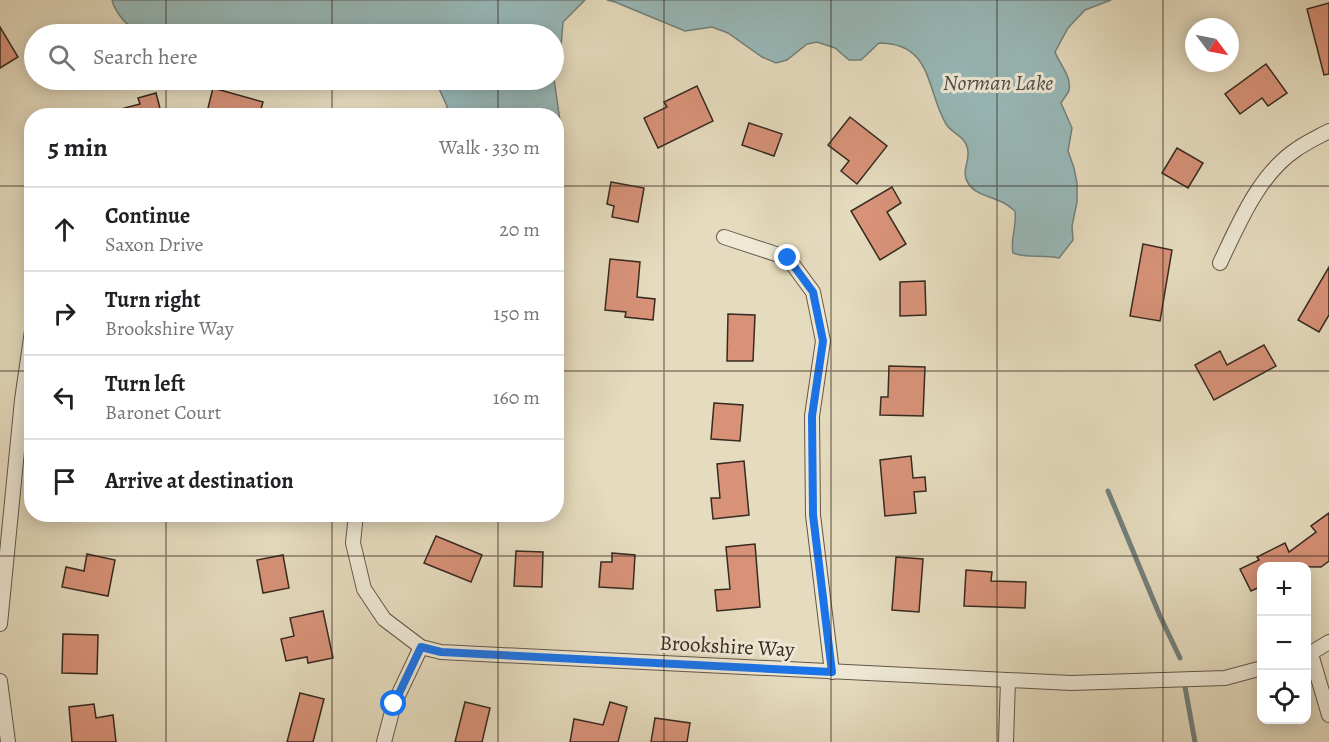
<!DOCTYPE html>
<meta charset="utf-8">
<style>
:root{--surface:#fff;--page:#f2f2f2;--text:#202124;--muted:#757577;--line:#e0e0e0}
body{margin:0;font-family:Alegreya,serif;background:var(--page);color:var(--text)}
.controls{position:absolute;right:18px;bottom:18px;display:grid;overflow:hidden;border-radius:12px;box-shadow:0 3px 15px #0003}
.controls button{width:54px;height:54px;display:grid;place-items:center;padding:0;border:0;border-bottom:2px solid var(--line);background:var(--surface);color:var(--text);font:30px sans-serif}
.compass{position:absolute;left:1185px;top:18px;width:54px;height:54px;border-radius:50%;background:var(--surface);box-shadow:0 3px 15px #0003;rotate:122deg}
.stop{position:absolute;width:18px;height:18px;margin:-14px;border:4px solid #1a73e8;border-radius:50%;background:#fff}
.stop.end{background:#1a73e8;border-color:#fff;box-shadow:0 2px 6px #0008}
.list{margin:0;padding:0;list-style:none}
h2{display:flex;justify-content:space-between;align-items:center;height:78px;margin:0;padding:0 24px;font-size:26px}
h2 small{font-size:20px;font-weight:400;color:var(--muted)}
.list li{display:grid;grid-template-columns:39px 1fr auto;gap:18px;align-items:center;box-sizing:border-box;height:84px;padding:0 24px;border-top:2px solid var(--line)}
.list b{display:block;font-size:22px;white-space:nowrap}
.list p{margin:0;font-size:20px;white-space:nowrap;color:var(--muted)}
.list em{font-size:20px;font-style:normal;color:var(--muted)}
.icon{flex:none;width:33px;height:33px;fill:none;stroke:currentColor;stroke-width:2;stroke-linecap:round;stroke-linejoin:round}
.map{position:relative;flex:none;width:1329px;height:742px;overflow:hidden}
.search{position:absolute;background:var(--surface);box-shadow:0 3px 15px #0003;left:24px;top:24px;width:540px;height:66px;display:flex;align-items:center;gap:15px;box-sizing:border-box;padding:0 21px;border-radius:33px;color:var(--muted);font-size:22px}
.panel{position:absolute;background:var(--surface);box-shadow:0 3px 15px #0003;left:24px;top:108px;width:540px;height:414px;border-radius:24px}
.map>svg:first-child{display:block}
</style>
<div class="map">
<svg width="1329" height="742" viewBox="0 0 1329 742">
<rect width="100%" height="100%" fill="#e5dbbe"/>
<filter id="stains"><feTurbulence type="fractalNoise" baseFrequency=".00333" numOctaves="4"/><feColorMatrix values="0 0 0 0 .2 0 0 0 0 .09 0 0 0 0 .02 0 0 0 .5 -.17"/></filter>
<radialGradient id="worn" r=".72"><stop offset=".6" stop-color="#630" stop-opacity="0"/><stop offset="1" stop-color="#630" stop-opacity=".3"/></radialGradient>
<!-- water -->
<g fill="#98b9b9" stroke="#72807c" stroke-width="1.5">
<path d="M112 0H585L563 22 561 47 554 74V34H143C130 30 115 13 112 0Z"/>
<path d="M607 0H1111L1085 10 1068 28 1055 52C1059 63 1072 77 1069 90 1068 94 1063 99 1061 103L1072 128 1068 151 1074 168 1077 183V202L1072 226 1073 240 1059 258C1043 254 1028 259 1013 253 1010 237 1017 229 1015 211 1012 209 1008 205 1004 203 993 197 975 195 968 183 961 172 969 163 968 152 967 136 952 134 946 124 926 90 933 43 879 43L861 60H849L835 48 817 42 807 44 787 60 776 63 762 57 728 33 712 27 685 31 615 2Z"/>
<path d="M554 79 562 135 557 149 556 116 447 115V106L435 80Z"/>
</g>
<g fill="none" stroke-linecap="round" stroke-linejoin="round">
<!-- stream -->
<g stroke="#72807c" stroke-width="5">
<path d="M1108 491 1160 616 1180 658"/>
<path d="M1185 687 1195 742"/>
</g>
</g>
<!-- building -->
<g fill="#d79278" stroke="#382a21" stroke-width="1.5">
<path d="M1329 3V74L1324 75 1307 9Z"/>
<path d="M0 27 18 57 0 68Z"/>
<path d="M1266 64 1287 93 1268 106 1262 98 1240 114 1225 94Z"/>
<path d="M697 86 713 121 658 148 644 118 667 107 664 102Z"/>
<path d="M213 88 263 102 259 116H206Z"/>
<path d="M156 93 162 116H113V111L140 104 138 98Z"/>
<path d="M850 117 887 146 857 184 841 171 849 161 828 145Z"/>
<path d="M749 123 782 134 774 156 742 145Z"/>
<path d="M1177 148 1203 163 1188 188 1162 173Z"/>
<path d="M611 182 644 188 638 222 612 217 614 206 607 204Z"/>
<path d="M892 187 901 203 887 212 906 244 880 260 851 211Z"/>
<path d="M1143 244 1172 250 1160 321 1130 316Z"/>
<path d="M610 259 640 262 637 297 655 299 653 320 625 317 626 312 605 310Z"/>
<path d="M1329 267V315L1319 332 1298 320Z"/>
<path d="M925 281 926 315 900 316V282Z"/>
<path d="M728 314 755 315 753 361H727Z"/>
<path d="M1264 345 1276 366 1214 400 1195 365 1220 351 1227 365Z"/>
<path d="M889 366 925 367 923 416 880 415 881 397H888Z"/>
<path d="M714 403 743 405 740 441 711 439Z"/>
<path d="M911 456 913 478 925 477 926 491 914 492 916 513 885 516 880 460Z"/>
<path d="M744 461 749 515 713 519 711 498H720L717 464Z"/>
<path d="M1329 513V561L1321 567 1262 566V586L1251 591 1240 569 1259 560 1257 557 1285 543 1289 552 1316 532 1311 526Z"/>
<path d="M436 536 482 555 471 582 424 563Z"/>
<path d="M755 544 760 607 717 611 715 590 730 589 726 547Z"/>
<path d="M516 551 543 552 542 587 514 586Z"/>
<path d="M612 553 635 555 633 589 599 587 601 562H612Z"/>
<path d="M87 554 115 560 108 596 62 587 66 567 84 571Z"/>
<path d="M283 555 289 588 263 593 257 560Z"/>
<path d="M896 557 923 559 919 612 892 610Z"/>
<path d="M966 570 992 572 991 581 1026 582 1025 608 964 606Z"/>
<path d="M323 611 333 658 308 663 307 657 286 661 281 639 294 636 290 618Z"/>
<path d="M63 634 98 635 97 674 62 673Z"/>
<path d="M300 693 324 699 313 742H287Z"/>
<path d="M465 702 490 708 482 742H455Z"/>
<path d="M610 702 627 707 618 742H570L574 719 603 725Z"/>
<path d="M94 704 96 718 113 715 116 742H72L69 707Z"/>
<path d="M655 718 690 723 687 742H651Z"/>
</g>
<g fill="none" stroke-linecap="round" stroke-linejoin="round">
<!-- minor casing -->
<g stroke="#635648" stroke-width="16">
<g id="minor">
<path d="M724 237 788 258 813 292 823 341 812 416 813 515 832 672"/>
<path d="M1220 263C1239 223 1259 174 1297 149 1307 142 1318 137 1329 131"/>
<path d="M356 514 353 543 364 589 384 619 421 647 441 652 1071 683 1225 678 1262 668"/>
<path d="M0 624 22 400 32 331"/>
<path d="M1311 654 1329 715"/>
<path d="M1306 656 1329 642"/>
<path d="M0 681 8 742"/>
<path d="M384 742 394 704 421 647"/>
<path d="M1006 742 1008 680"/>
</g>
</g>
<!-- minor -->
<use href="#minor" stroke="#eee8d5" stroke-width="14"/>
</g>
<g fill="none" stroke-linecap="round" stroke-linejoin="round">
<!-- route -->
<path stroke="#1a73e8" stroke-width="8" d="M394 704 421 647 441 652 832 672 813 515 812 416 823 341 813 292 788 258"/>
</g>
<!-- grid -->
<path fill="none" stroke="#382a21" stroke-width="1.5" stroke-opacity="0.55" d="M166 0V34M332 0V34M498 0V34M664 0V742M831 0V742M997 0V742M1163 0V742M166 80V116M332 80V116M498 80V116M0 186H32M556 186H1329M0 371H32M556 371H1329M166 514V742M332 514V742M498 514V742M0 556H1329"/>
<g text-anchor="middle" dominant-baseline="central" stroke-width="6" stroke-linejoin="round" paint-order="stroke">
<!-- street labels -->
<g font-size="21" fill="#382a21" stroke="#eee8d5">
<text transform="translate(727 646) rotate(3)">Brookshire Way</text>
</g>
<!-- water labels -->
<g font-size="22" font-style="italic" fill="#504e47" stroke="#eee8d5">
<text x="998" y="83">Norman Lake</text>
</g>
</g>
<rect width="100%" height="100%" filter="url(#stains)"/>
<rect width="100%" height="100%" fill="url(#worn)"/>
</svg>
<div class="controls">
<button>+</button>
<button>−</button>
<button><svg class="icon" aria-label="locate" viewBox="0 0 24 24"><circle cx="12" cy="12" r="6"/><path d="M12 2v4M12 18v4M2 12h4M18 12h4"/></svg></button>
</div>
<svg class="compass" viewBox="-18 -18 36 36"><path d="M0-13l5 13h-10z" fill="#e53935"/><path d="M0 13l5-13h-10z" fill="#757577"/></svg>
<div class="stop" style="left:394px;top:704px"></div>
<div class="stop end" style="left:788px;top:258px"></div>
<div class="search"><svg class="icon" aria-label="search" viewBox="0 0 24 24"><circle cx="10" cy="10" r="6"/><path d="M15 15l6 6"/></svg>Search here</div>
<section class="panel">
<h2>5 min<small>Walk · 330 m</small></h2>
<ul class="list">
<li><svg class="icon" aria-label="ahead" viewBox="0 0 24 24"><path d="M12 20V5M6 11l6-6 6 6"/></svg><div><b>Continue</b><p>Saxon Drive</p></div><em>20 m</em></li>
<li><svg class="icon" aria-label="right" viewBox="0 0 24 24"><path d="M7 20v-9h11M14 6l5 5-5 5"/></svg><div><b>Turn right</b><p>Brookshire Way</p></div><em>150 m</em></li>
<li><svg class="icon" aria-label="left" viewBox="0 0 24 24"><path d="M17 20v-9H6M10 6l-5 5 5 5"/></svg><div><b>Turn left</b><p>Baronet Court</p></div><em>160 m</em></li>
<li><svg class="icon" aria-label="arrive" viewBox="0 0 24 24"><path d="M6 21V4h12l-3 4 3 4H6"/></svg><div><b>Arrive at destination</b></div></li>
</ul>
</section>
</div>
